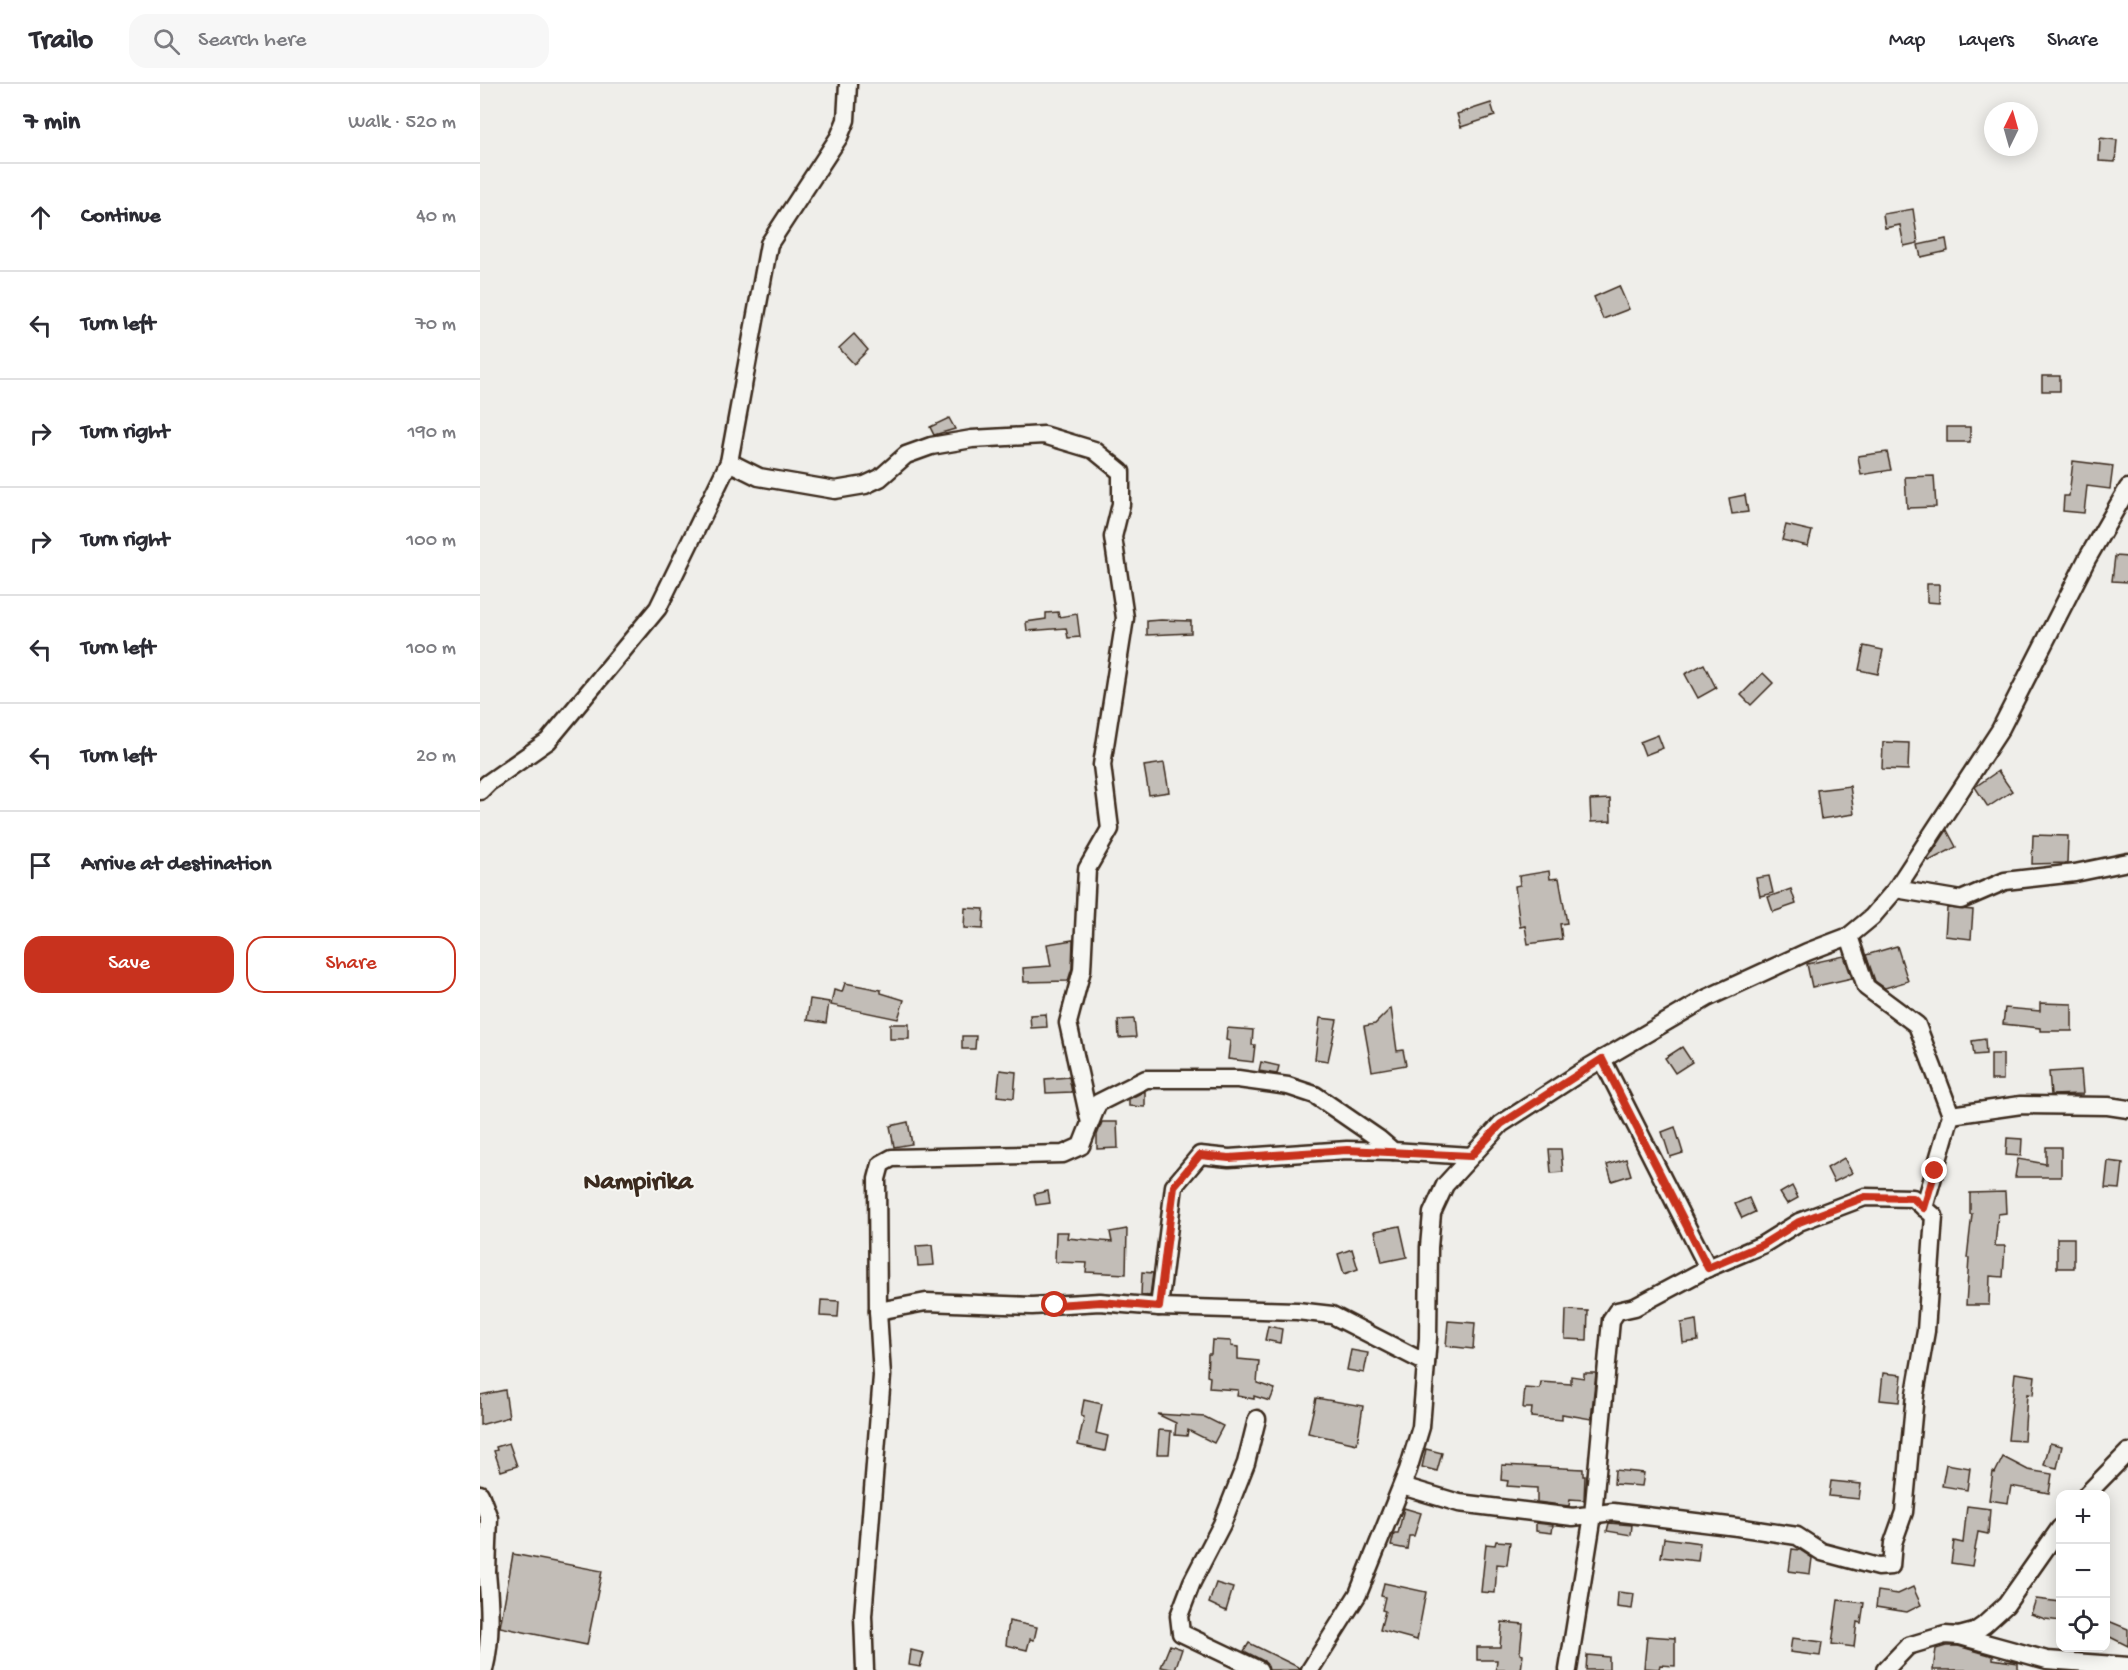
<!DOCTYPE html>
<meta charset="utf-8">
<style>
:root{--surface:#fff;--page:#f7f7f7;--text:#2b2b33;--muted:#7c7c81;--line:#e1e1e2;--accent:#c8321e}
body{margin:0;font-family:"Gochi Hand",sans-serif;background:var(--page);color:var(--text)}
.controls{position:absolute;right:18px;bottom:18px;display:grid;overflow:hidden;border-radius:12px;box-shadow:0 3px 15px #0003}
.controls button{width:54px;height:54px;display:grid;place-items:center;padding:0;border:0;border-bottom:2px solid var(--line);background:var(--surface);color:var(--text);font:30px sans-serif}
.compass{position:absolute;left:1504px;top:18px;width:54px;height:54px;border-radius:50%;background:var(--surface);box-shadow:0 3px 15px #0003;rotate:5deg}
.stop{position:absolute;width:18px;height:18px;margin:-14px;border:4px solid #c8321e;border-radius:50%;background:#fff}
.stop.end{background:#c8321e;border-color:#fff;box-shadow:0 2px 6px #0008}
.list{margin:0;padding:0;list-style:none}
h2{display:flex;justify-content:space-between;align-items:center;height:78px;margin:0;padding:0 24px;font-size:26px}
h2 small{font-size:20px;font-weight:400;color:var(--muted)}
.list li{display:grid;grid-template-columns:39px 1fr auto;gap:18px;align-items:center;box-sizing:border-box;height:108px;padding:0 24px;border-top:2px solid var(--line)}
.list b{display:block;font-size:22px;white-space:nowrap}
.list em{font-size:20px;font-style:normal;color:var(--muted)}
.actions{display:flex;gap:12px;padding:18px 24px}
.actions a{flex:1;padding:14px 0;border:2px solid var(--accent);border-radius:18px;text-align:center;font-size:21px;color:var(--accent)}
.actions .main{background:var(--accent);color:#fff}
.icon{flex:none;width:33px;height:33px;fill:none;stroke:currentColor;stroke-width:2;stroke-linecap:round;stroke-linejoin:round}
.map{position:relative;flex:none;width:1648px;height:1586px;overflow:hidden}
header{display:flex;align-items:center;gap:36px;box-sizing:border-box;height:84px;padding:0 30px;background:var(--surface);border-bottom:2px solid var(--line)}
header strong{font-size:28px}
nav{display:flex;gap:33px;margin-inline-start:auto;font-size:21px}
.search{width:420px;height:54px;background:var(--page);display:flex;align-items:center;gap:15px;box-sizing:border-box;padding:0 21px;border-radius:18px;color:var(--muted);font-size:22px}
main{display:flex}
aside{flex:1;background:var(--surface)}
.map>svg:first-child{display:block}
</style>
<header>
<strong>Trailo</strong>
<div class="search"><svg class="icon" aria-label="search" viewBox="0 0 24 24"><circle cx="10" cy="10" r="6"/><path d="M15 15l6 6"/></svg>Search here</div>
<nav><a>Map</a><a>Layers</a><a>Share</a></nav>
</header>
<main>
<aside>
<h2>7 min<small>Walk · 520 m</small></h2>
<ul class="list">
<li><svg class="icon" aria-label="ahead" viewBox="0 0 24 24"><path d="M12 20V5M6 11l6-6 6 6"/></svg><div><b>Continue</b></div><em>40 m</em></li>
<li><svg class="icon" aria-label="left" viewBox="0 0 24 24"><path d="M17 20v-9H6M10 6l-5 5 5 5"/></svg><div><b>Turn left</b></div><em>70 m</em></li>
<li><svg class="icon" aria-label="right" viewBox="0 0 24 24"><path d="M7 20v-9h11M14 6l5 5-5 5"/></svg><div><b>Turn right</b></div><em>190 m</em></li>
<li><svg class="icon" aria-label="right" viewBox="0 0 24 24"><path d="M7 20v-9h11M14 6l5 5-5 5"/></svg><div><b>Turn right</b></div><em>100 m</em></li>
<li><svg class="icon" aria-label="left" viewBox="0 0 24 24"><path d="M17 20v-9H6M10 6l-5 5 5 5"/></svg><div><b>Turn left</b></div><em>100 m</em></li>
<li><svg class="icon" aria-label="left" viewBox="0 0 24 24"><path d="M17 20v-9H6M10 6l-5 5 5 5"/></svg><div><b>Turn left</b></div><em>20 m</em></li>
<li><svg class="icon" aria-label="arrive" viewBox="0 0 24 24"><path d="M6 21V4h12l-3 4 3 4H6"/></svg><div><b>Arrive at destination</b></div></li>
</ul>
<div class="actions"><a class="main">Save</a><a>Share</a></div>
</aside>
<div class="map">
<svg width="1648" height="1586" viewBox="0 0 1648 1586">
<rect width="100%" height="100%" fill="#efeeea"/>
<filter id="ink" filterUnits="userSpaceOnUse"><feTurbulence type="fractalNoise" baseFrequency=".0167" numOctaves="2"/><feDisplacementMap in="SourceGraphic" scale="12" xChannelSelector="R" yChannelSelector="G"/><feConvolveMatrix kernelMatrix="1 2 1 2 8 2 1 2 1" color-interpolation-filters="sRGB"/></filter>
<g filter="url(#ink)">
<!-- building -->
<g fill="#c2bdb7" stroke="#3b2a1e" stroke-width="1.5">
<path d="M1011 19 1015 32 981 43 977 30Z"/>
<path d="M1620 54 1637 56 1635 78 1619 77Z"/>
<path d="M1433 125 1438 159 1424 162 1420 141 1405 144 1403 130Z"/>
<path d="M1466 155 1468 167 1441 173 1438 161Z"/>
<path d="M1139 202 1149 225 1123 235 1114 213Z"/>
<path d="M374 250 388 266 374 280 359 264Z"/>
<rect x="1562" y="292" width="18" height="15"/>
<path d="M469 334 475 345 454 351 450 343Z"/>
<rect x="1467" y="343" width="23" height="15"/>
<path d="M1407 368 1411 386 1381 391 1378 372Z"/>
<path d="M1593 377 1633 382 1630 405 1607 402 1604 429 1583 427 1584 412H1589Z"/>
<path d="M1454 392 1456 423 1427 424 1425 393Z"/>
<path d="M1265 411 1268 428 1252 430 1249 414Z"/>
<path d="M1306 441 1332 447 1328 462 1302 456Z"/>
<path d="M1635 472 1648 473V498L1632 497Z"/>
<path d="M1447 500H1459V519L1447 518Z"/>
<path d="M578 528 579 533 597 530 600 553 588 554 586 544 547 547 546 538 566 535V529Z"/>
<path d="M681 536 711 537V549L667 551V537Z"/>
<path d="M1384 562 1403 566 1398 590 1379 586Z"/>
<path d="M1224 580 1236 604 1218 614 1205 590Z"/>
<path d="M1283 589 1293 599 1271 621 1261 611Z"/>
<path d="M1178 651 1183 664 1165 671 1160 658Z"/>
<path d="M1403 658 1429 659 1428 686 1402 685Z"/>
<path d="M684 679 689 708 669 711 664 682Z"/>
<path d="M1518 687 1532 707 1508 723 1495 703Z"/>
<path d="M1370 702 1374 730 1341 735 1337 706Z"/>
<path d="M1130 715 1131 737 1111 738 1110 716Z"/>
<path d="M1467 746 1476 763 1449 777 1448 775Z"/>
<path d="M1553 751 1588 752 1587 779 1552 780Z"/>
<path d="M1069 787 1070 795 1079 794 1087 839 1080 840 1082 855 1048 860 1045 842 1040 843 1035 802 1040 801 1039 792Z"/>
<path d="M1289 792 1293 809 1280 812 1276 794Z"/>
<path d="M1311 805 1316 820 1293 828 1288 813Z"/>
<path d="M485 824 504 825 503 845 484 844Z"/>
<path d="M1467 824 1493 826 1491 855 1465 852Z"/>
<path d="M593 856 592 884 588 897 544 898 543 884 571 882 567 860Z"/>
<path d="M1417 862 1428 897 1405 904 1395 897 1386 871Z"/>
<path d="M1364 872 1372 894 1332 903 1327 880Z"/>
<path d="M365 899 401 906V909L424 916 418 935 351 921 354 906 362 908Z"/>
<path d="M330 915 349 918 346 939 327 936Z"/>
<path d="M1560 919 1592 920V947H1560V944L1523 940 1525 924 1560 927Z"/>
<path d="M911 924 917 967 923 966 926 981 892 987 884 942 895 940Z"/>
<path d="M566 930 567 943 551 944 550 931Z"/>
<path d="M840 934 857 936 848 977 835 975Z"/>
<path d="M654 935 656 953 639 954 638 936Z"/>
<rect x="410" y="940" width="19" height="15"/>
<path d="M747 944 773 946 772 961H775L773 978 748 975 750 957 746 956Z"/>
<path d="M482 952H496L495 965H482Z"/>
<path d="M1505 955 1506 970 1494 971 1492 957Z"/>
<path d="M1202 963 1212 978 1195 989 1185 974Z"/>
<rect x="1511" y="970" width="12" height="26"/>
<path d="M781 978 799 982 797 990 779 987Z"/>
<path d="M520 986 536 988 534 1014 517 1012Z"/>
<path d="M1601 986 1603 1010 1571 1011 1569 988Z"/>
<path d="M589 993 592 1008 566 1009 565 995Z"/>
<path d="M665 1007V1023L649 1022V1015Z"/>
<path d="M428 1038 432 1060 414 1063 410 1042Z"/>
<path d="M622 1038H637L638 1064 617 1065V1051Z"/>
<path d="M1195 1043 1203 1069 1190 1073 1182 1048Z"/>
<path d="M1527 1054 1542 1055 1541 1072 1526 1071Z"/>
<path d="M1566 1063H1581V1093H1535L1538 1075 1566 1080Z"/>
<path d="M1069 1065H1081L1083 1088 1071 1089Z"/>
<path d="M1364 1074 1372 1089 1354 1098 1347 1084Z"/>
<path d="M1146 1075 1151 1091 1132 1097 1127 1081Z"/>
<path d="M1628 1077 1643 1079 1640 1105 1625 1104Z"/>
<path d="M1312 1102 1318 1114 1307 1120 1300 1109Z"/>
<path d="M568 1107 570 1119 556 1121 554 1110Z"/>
<path d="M1525 1108 1526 1129 1518 1130 1515 1162H1525L1523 1193 1510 1192 1509 1221H1486L1489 1174H1487L1492 1130H1490V1109Z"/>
<path d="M1269 1114 1275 1128 1262 1134 1255 1120Z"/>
<path d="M920 1142 927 1173 902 1178 895 1147Z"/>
<path d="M647 1145 646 1190 606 1188 607 1179 575 1178 576 1148H588L587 1154 632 1158 630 1148Z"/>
<rect x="1577" y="1154" width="17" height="30"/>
<path d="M452 1161 454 1181 438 1182 436 1162Z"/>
<path d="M872 1165 878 1185 864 1190 858 1170Z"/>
<path d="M662 1188 673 1189 670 1212 661 1211Z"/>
<path d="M341 1216 359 1217 358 1233 340 1232Z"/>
<path d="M1086 1226 1108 1227 1107 1256 1085 1255Z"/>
<path d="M1216 1236 1218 1257 1203 1259 1201 1239Z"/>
<path d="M968 1237 995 1239 993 1265 966 1262Z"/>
<path d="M788 1242 802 1245 800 1259 785 1256Z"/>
<path d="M732 1256 751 1257V1262L758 1263V1275L779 1277 777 1299 795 1305 790 1317 774 1312V1315L757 1312 758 1306 729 1304 730 1293 727 1292 728 1270H731Z"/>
<path d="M871 1266 888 1269 884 1289 867 1286Z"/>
<path d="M1104 1289H1116L1111 1335 1082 1330V1336L1051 1333 1052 1324H1043L1045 1304 1060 1305 1061 1298 1091 1300V1292L1104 1294Z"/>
<path d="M1403 1289 1422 1291 1419 1318 1400 1316Z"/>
<path d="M1535 1289 1555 1292 1553 1311 1547 1310 1544 1357 1528 1356Z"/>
<path d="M25 1306 29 1333 0 1341V1311Z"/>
<path d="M836 1314 883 1322 877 1360 828 1349Z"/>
<path d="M604 1316 622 1320 616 1349 628 1352 625 1367 598 1361 604 1333 601 1332Z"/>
<path d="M677 1330 725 1333 743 1342 734 1359 708 1346 707 1352 695 1351 696 1339Z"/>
<path d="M679 1346 691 1347 689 1370H677Z"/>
<path d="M29 1359 37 1382 21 1387 14 1367 17 1366 16 1363Z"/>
<path d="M1570 1359 1582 1362 1577 1384 1564 1381Z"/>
<path d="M946 1365 962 1369 957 1387 942 1383Z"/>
<path d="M1523 1373 1548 1386 1572 1390 1569 1409 1531 1402 1528 1419 1509 1416 1513 1388 1515 1389Z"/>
<path d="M1466 1380 1490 1384 1487 1406 1462 1402Z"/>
<path d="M1022 1381 1103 1385V1392H1105L1104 1416 1090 1415 1089 1422 1057 1418V1404L1027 1402 1028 1397 1021 1396Z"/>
<path d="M1135 1386 1164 1389 1162 1402 1134 1400Z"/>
<path d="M1351 1397 1381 1400 1379 1415 1349 1412Z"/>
<path d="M1487 1422 1510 1425 1508 1450 1498 1448 1492 1482 1471 1479 1474 1457 1483 1459Z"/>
<path d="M924 1424 941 1429 934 1452H929L927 1465 911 1462 914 1450H918Z"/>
<path d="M1056 1439 1073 1441 1072 1449 1056 1447Z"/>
<path d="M1129 1439 1152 1441 1151 1451 1127 1447Z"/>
<path d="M1184 1454 1220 1459 1218 1477 1181 1473Z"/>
<path d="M1016 1457 1030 1458 1027 1481 1017 1480 1015 1509 1001 1508 1006 1460 1015 1461Z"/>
<path d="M1312 1465 1320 1466 1332 1474 1330 1490 1309 1487Z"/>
<path d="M33 1470 122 1487 107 1561 20 1543Z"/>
<path d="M736 1499 753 1504 746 1527 729 1519Z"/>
<path d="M904 1499 946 1508 937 1556 900 1546 905 1527 902 1526 905 1513 901 1512Z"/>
<path d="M1433 1503 1441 1521 1427 1528 1396 1523 1398 1507 1418 1510Z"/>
<path d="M1138 1508 1154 1510 1152 1525 1137 1523Z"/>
<path d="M1556 1515 1581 1518V1537L1565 1535 1551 1530Z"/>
<path d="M1358 1516 1384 1519 1381 1539 1377 1538 1374 1563 1352 1560Z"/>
<path d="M1626 1536 1648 1545V1562L1626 1551Z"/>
<path d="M529 1537 557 1543 554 1556 550 1555 547 1566 526 1561Z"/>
<path d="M1022 1538 1043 1540 1040 1570 1043 1571 1041 1586H1016L1017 1576H997V1563H1020Z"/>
<path d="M1167 1552 1195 1554V1582L1180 1581 1179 1585 1164 1584Z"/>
<path d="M1312 1554 1342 1558 1340 1572 1310 1568Z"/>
<path d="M769 1559 820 1584V1586H789L784 1577 764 1567Z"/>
<path d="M690 1561 702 1565 695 1586 681 1583Z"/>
<path d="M1466 1562H1478L1513 1572V1575L1538 1579V1586H1453L1456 1565Z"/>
<path d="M431 1566 444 1569 440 1583 429 1581Z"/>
<path d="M1107 1571 1129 1573V1586H1106Z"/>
</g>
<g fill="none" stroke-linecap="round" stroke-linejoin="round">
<!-- street casing -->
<g stroke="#3b2a1e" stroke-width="21">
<g id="street">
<path d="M249 378 279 393 355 406 385 401 400 394 426 371 451 362 492 355 564 351 614 366 641 388V420L633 453 645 534 622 681 630 745 607 785 602 886 588 939 610 1039"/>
<path d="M0 707 8 699 68 657 178 524 249 378 289 160 359 53 366 36 368 0"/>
<path d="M1416 805 1481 816 1525 797 1595 789 1648 778"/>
<path d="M1369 852 1386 903 1437 941 1471 1031 1444 1124"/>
<path d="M1122 975 1228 1184"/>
<path d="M1471 1031 1541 1021 1628 1022 1648 1025"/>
<path d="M679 1223 694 1102 720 1071 749 1074 867 1066 913 1067"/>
<path d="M398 1227 446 1218 552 1222 620 1218 679 1223 817 1227 852 1231 946 1279"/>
<path d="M777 1335 766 1379 742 1440 712 1498 699 1532 701 1549 779 1586"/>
<path d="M922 1402 979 1419 1093 1433 1133 1428 1257 1443 1317 1452 1342 1468 1398 1483 1411 1482 1413 1459 1424 1428 1435 1310 1446 1247 1454 1132 1433 1114 1385 1113 1319 1138 1282 1161 1228 1184 1155 1223 1137 1227 1131 1236 1113 1431 1088 1586"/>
<path d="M0 1410 9 1434 7 1488"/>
<path d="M1607 1410 1648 1368"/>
<path d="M0 1486 7 1488C10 1521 12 1554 4 1586"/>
<path d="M1480 1552 1567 1576 1648 1582"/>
<path d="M385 1586 383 1532 402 1292 398 1227 397 1095 401 1080 412 1074 583 1070 601 1062 618 1019 666 995H758L808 1002 835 1011 899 1055 913 1067 991 1072"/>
<path d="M830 1586 878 1510 928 1386 941 1343 948 1254 949 1163 952 1129 965 1101 1021 1040 1109 983 1227 914 1327 868 1369 852 1392 833 1416 805 1520 646 1607 475 1648 404"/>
<path d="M1405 1586 1428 1562 1465 1551 1479 1552 1494 1548 1504 1541 1526 1521 1580 1444"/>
</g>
</g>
<!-- street -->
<use href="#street" stroke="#f6f6f2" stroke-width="16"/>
</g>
</g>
<g fill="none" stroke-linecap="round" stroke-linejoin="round" filter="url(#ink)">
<!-- route -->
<path stroke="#c8321e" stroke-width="8" d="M575 1221 621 1218 679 1223 694 1102 720 1071 749 1074 867 1066 991 1072 1021 1040 1122 975 1228 1184 1282 1161 1319 1138 1385 1113 1433 1114 1444 1124 1455 1087"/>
</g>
<g text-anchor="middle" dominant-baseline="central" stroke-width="4.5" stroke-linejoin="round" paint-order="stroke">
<!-- quarter labels -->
<g font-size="26" font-weight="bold" fill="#3b2a1e" stroke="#f6f6f2">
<text x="158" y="1099">Nampirika</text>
</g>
</g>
</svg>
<div class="controls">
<button>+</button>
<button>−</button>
<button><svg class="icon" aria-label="locate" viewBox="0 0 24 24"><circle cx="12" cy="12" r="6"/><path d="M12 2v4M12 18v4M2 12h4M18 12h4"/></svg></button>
</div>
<svg class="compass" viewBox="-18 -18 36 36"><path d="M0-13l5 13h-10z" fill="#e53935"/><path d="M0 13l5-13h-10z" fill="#7c7c81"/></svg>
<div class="stop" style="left:575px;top:1221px"></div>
<div class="stop end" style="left:1455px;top:1087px"></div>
</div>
</main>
